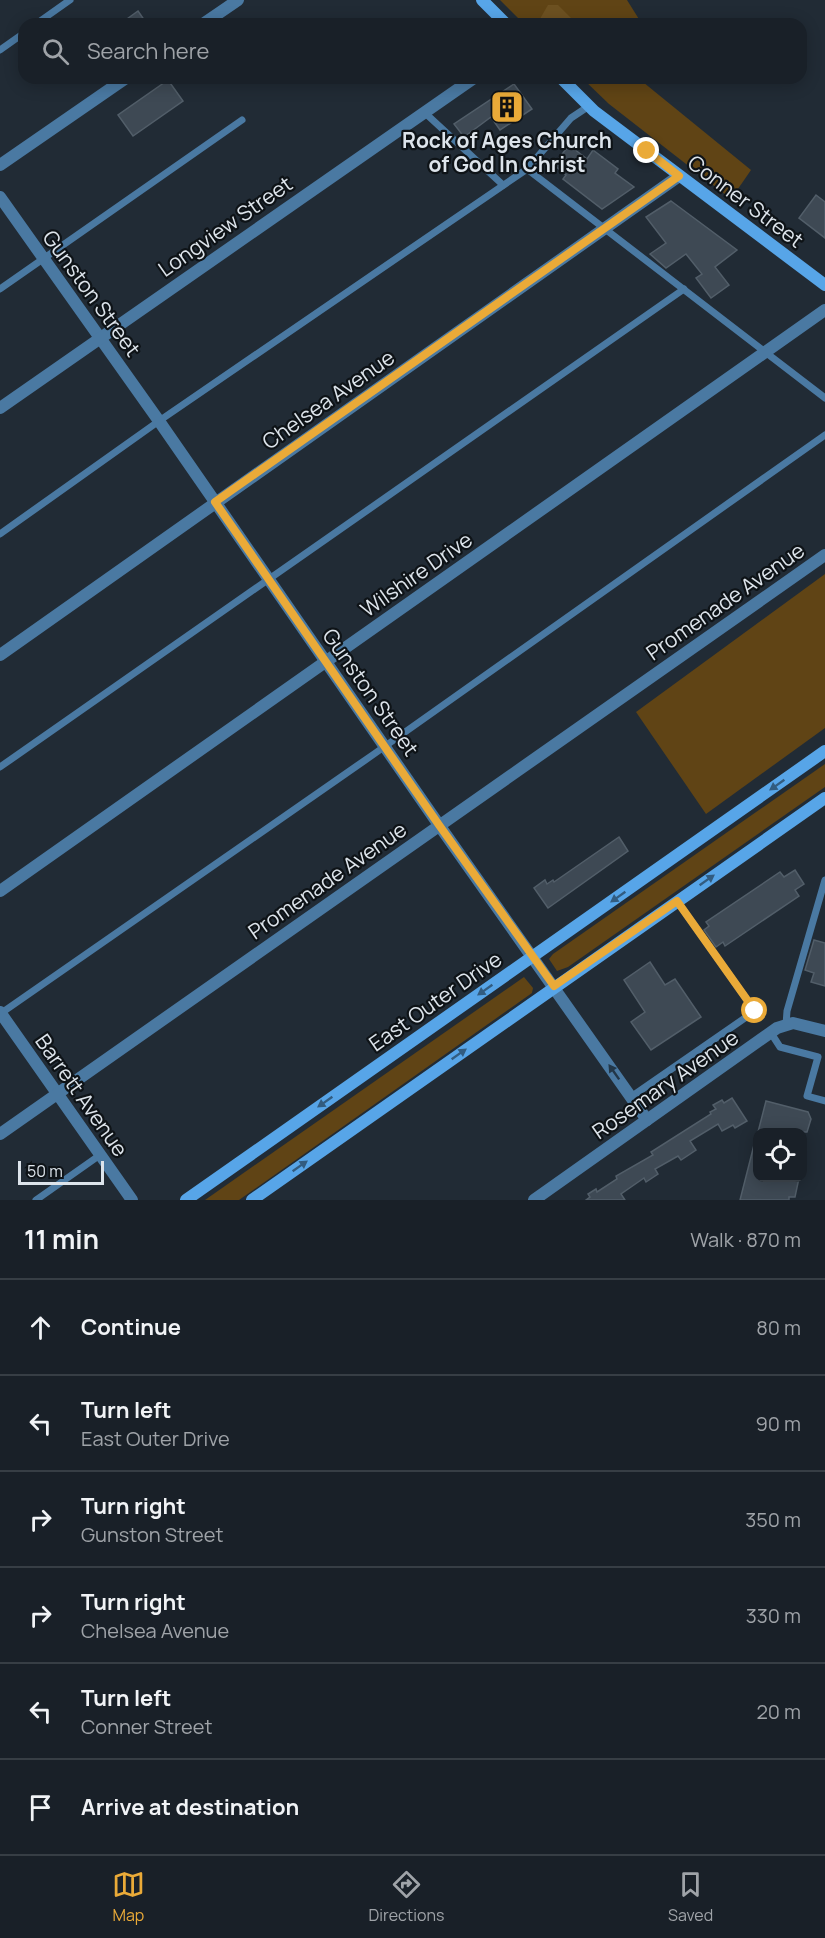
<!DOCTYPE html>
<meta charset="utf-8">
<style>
:root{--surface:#192028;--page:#262d34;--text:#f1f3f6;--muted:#9fa3a8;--line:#373e45;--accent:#eaaa38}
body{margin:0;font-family:Manrope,sans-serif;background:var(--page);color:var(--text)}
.controls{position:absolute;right:18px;bottom:18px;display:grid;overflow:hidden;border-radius:12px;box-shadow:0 3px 15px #0003}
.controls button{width:54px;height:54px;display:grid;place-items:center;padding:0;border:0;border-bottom:2px solid var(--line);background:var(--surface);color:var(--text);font:30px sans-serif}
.scale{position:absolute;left:18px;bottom:15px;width:86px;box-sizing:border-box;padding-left:6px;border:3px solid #dde4eb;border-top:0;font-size:16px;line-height:21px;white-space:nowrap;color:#dde4eb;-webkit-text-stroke:4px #0e1317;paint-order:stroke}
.stop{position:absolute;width:18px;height:18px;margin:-14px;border:4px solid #eaaa38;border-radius:50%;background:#fff}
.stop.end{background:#eaaa38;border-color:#fff;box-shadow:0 2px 6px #0008}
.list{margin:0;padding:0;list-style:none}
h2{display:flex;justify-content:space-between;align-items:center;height:78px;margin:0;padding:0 24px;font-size:26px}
h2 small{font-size:20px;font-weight:400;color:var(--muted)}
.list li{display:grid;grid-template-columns:39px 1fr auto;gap:18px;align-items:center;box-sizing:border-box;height:96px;padding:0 24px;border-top:2px solid var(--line)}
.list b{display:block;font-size:22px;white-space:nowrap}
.list p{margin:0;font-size:20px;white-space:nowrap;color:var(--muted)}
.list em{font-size:20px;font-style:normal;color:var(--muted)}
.icon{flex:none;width:33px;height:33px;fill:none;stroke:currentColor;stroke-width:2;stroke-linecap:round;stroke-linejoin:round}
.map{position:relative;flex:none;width:825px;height:1200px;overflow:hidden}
.search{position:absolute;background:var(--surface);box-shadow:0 3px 15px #0003;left:18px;right:18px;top:18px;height:66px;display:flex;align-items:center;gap:15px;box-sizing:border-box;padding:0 21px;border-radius:18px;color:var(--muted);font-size:22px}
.sheet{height:654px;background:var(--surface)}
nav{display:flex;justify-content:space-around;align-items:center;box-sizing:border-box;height:84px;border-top:2px solid var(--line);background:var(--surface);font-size:16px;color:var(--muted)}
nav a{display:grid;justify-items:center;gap:3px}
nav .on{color:var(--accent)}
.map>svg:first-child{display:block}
</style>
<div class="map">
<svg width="825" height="1200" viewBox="0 0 825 1200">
<rect width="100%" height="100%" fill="#212b35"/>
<!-- green -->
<g fill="#604415">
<path d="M500 0H627L642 24H524Z"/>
<path d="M582 78H638L751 170 731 199 609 104Z"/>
<path d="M825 574V728L706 814 636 712Z"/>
<path d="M825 764V787L568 967 557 971 549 959 553 954Z"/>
<path d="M524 977 533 988 532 993 239 1200H205Z"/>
</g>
<!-- forest -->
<path fill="#6d5121" d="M548 5H558L577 24H537Z"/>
<!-- building -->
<g fill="#3e4954" stroke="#525e69" stroke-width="1.5">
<path d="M138 11 147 24H120Z"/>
<path d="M168 80 183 101 133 136 118 115Z"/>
<path d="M514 84 532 109 500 130 491 117 464 137 454 124Z"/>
<path d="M569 145 587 159 593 150 618 169 615 173 634 187 602 209 563 179 566 175 554 165Z"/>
<path d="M816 195 825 202V238L799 218Z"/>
<path d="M671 201 737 250 715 267 729 285 711 298 696 278 702 274 686 254 666 268 650 254 666 243 646 217Z"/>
<path d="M619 837 628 851 548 908 534 888 545 880 547 884 553 880 554 882Z"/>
<path d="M795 870 804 884 795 890 799 896 725 946 723 942 716 947 704 930 709 926 706 922 780 872 784 877Z"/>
<path d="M814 940 825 943V986L811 982 814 973 805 970Z"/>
<path d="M650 962 665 985 675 979 701 1017 651 1050 631 1022 645 1012 624 980Z"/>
<path d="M732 1098 747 1121 735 1128 733 1125 722 1131 718 1124 690 1141 696 1150 681 1160 678 1156 655 1169 658 1174 646 1182 644 1178 621 1194 625 1200H586L590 1197 588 1194 596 1189 597 1192 617 1179 616 1176 653 1155 651 1152 711 1114 710 1112 716 1109 713 1105 722 1100 724 1103Z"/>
<path d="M766 1101 808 1112 811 1119 807 1132H758Z"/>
<path d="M754 1145 758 1146V1178H799L795 1197H789V1200H740Z"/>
</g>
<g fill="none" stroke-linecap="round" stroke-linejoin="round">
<!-- lane -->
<g stroke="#4a79a2" stroke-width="7">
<path d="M36 24 70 0"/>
<path d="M0 50 24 33"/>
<path d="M424 112 503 185"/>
<path d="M527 169 825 398"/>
<path d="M0 289 242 120"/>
<path d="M0 534 159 421 527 169 571 118 589 106"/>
<path d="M0 767 684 289"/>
<path d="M0 1014 374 754 825 435"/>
<path d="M786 1025 787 1011 825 880"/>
<path d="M771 1033 780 1047 818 1057 807 1096 825 1101"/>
<path d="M631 1097 755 1011 677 901"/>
<path d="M36 1200 100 1155"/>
</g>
<!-- street -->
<g stroke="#4a79a2" stroke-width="12">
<path d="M203 24 238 0"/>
<path d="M0 165 126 78"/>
<path d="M0 197 159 421 439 825 647 1120"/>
<path d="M0 408 474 78"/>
<path d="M0 655 679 176"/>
<path d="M0 891 825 310"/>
<path d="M0 1012 132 1200"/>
<path d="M0 1134 825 555"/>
<path d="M534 1200 777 1028 793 1023 825 1031"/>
</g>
<!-- secondary -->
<g stroke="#57a5e8" stroke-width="12">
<path d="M482 0 506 24"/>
<path d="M561 78 594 111 825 285"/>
<path d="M186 1200 825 751"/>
<path d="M252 1200 825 798"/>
</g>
</g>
<!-- one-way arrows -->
<defs><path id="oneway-solid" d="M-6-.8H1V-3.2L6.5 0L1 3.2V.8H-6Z" transform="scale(1.5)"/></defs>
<g fill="#325c80">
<use href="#oneway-solid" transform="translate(777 785) rotate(145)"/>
<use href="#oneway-solid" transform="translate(707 880) rotate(-35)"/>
<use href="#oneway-solid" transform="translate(618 897) rotate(145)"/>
<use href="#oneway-solid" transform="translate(485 990) rotate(145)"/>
<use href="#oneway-solid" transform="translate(459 1054) rotate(-35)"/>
<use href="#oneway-solid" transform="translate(325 1102) rotate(145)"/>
<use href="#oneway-solid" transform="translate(300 1166) rotate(-35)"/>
</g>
<use fill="#233748" href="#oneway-solid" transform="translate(614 1072) rotate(-125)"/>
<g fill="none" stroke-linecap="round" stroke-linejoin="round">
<!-- route -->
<path stroke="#eaaa38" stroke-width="8" d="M647 151 679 176 215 502 439 825 554 986 677 901 755 1011"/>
</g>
<!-- icons -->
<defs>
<g id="building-square" transform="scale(1.725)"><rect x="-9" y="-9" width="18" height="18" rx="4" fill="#eaaa38" stroke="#0e1317"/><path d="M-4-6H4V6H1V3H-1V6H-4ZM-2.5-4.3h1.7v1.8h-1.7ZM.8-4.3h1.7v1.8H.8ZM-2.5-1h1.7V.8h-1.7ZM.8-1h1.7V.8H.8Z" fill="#111"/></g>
</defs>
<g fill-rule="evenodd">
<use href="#building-square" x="507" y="107"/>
</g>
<g text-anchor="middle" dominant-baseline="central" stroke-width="4.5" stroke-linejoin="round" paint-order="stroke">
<!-- poi labels -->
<g font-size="21" font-weight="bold" fill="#dde4eb" stroke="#0e1317">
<text x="507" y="140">Rock of Ages Church<tspan x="507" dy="24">of God In Christ</tspan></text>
</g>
<!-- street labels -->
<g font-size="21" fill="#dde4eb" stroke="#0e1317">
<text transform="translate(746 201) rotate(37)">Conner Street</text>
<text transform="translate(225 226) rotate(-35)">Longview Street</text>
<text transform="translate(92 293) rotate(54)">Gunston Street</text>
<text transform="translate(328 399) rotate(-35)">Chelsea Avenue</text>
<text transform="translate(416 574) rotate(-35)">Wilshire Drive</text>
<text transform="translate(725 601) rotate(-35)">Promenade Avenue</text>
<text transform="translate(371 692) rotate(55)">Gunston Street</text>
<text transform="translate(327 880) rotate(-35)">Promenade Avenue</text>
<text transform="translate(435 1001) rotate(-35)">East Outer Drive</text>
<text transform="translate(665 1084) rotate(-35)">Rosemary Avenue</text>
<text transform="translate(82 1095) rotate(55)">Barrett Avenue</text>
</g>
</g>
</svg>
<div class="controls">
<button><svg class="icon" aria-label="locate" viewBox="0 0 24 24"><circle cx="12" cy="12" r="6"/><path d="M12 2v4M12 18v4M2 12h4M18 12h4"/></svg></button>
</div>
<div class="scale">50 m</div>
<div class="stop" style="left:755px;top:1011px"></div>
<div class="stop end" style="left:647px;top:151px"></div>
<div class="search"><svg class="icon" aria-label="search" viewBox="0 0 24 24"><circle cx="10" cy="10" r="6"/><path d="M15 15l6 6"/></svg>Search here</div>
</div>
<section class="sheet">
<h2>11 min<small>Walk · 870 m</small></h2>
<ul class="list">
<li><svg class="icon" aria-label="ahead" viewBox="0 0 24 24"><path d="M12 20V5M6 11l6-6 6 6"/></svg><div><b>Continue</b></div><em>80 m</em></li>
<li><svg class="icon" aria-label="left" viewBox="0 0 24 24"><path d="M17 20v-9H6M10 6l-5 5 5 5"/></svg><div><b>Turn left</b><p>East Outer Drive</p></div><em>90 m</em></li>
<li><svg class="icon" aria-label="right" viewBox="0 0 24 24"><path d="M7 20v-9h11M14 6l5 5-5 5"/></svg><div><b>Turn right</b><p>Gunston Street</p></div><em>350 m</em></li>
<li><svg class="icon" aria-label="right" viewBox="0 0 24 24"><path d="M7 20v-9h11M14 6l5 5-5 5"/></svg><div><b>Turn right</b><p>Chelsea Avenue</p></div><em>330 m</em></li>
<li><svg class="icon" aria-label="left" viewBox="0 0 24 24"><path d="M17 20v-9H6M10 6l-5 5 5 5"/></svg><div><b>Turn left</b><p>Conner Street</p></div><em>20 m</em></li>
<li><svg class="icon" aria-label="arrive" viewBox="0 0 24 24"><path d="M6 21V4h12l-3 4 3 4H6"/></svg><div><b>Arrive at destination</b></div></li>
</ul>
</section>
<nav>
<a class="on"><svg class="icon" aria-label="map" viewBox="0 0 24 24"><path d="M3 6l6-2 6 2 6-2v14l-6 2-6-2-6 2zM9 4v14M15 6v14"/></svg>Map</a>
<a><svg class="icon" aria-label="directions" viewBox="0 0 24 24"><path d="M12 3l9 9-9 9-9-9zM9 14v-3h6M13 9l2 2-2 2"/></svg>Directions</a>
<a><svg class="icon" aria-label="saved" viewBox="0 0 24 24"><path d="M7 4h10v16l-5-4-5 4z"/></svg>Saved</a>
</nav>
